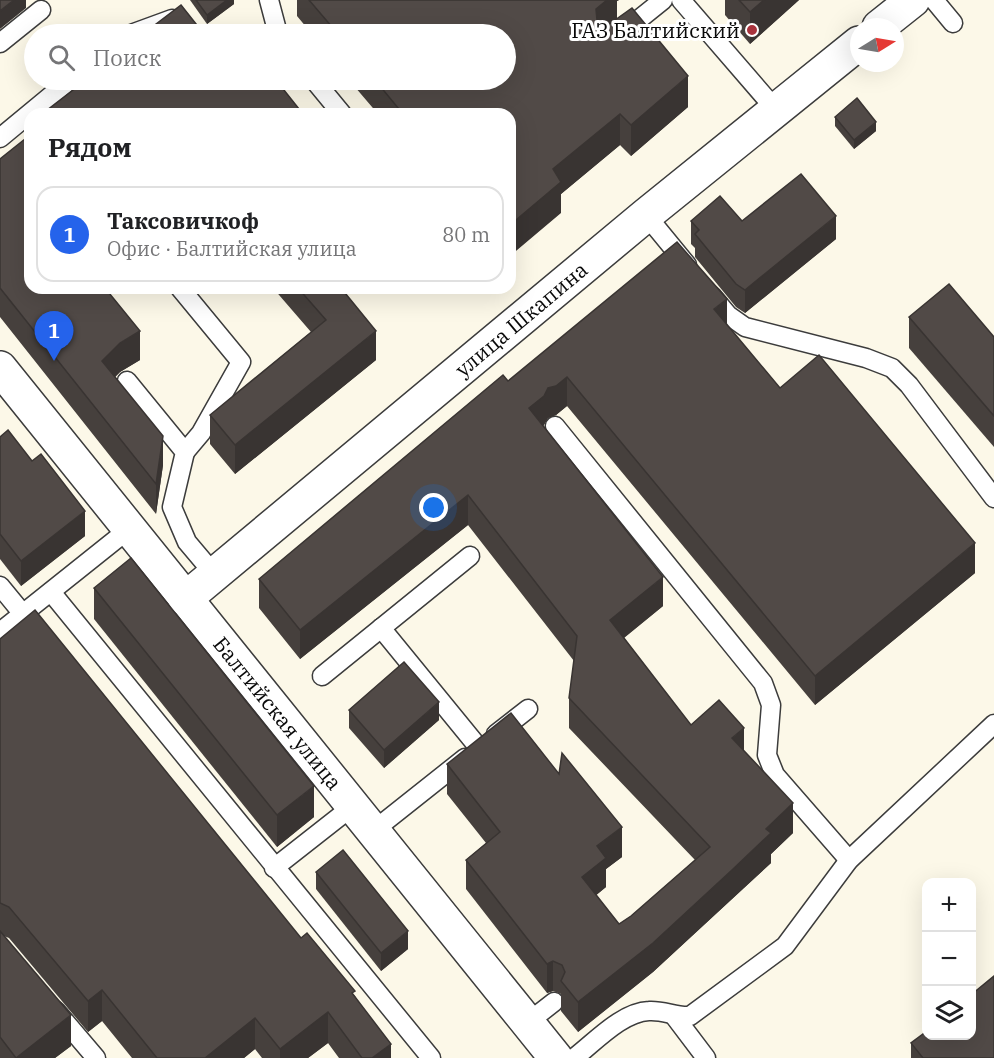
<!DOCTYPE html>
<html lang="ru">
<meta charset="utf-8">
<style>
:root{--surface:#fff;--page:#f6f6f6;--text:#202124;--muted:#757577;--line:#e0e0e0;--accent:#2563eb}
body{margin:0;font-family:"IBM Plex Serif",serif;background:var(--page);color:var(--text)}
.controls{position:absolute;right:18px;bottom:18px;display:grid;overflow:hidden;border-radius:12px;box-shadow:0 6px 24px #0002}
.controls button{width:54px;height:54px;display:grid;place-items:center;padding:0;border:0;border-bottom:2px solid var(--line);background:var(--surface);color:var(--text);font:30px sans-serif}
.compass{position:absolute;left:850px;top:18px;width:54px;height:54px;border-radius:50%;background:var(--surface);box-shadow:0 6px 24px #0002;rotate:79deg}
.you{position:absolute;left:434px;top:508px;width:21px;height:21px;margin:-15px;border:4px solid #fff;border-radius:50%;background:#1a73e8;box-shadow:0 0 0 9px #1a73e833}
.badge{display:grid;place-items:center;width:39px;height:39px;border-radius:50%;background:var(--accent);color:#fff;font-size:20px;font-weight:700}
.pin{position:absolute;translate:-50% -50px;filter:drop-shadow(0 2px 3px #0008)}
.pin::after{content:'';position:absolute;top:32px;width:21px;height:18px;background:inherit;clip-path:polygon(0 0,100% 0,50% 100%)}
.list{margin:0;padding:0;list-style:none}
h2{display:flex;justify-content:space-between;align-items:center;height:78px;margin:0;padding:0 24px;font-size:26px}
h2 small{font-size:20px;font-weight:400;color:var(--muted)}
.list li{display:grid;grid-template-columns:39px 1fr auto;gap:18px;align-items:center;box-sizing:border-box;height:96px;margin:0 12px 12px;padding:0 12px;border:2px solid var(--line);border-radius:18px}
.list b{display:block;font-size:22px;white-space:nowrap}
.list p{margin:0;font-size:20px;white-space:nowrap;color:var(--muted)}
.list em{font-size:20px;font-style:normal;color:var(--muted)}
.icon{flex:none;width:33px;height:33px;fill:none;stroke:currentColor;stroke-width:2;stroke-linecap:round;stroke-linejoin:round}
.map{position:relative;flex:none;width:994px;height:1058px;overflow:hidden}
.search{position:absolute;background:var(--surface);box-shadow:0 6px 24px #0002;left:24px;top:24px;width:492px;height:66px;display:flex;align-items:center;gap:15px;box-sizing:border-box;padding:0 21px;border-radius:33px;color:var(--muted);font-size:22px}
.panel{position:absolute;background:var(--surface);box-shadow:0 6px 24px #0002;left:24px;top:108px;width:492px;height:186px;border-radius:18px}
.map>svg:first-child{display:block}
</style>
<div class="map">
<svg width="994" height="1058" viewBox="0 0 994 1058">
<rect width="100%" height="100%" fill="#fcf8e8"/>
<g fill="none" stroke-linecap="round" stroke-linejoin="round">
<!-- service casing -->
<g stroke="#3c3c3c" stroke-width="21">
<g id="service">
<path d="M269 0 278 34"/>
<path d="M681 0 776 110"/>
<path d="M934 0 953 23"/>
<path d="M622 33 663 0"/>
<path d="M131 34 172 19"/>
<path d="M0 43 41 10"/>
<path d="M314 80 342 114"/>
<path d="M0 138 70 80"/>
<path d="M646 215 687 265"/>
<path d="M180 288 241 362 201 433 185 452"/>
<path d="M712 296 728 315 745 327 866 358 892 368 909 385 994 498"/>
<path d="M127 381 185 452 172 507 187 542 214 574"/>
<path d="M555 426 763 683 771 705 767 755 775 775 849 860"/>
<path d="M0 586 23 614"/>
<path d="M51 592 431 1058"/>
<path d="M381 628 479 748"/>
<path d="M0 632 129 529"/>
<path d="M322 676 470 556"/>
<path d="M496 734 528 709"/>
<path d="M373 831 465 758"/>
<path d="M274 868 353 806"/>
<path d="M56 1011 96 1058"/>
<path d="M675 1017 706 1058"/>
<path d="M527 1023 554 1002"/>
<path d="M574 1058C595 1042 622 1012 649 1011 664 1010 675 1017 690 1016L785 946 849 860 994 724"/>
</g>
</g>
<!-- minor casing -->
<g stroke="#3c3c3c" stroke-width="36">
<g id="minor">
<path d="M879 27 913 0"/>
<path d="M0 368 556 1058"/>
<path d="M185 599 646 215 859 43"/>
</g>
</g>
<!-- service -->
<use href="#service" stroke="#fff" stroke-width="18"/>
<!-- minor -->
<use href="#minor" stroke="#fff" stroke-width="33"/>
</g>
<!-- wall -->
<g fill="#46403d">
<path d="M190 0H234V4L207 24Z"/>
<path d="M297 0H619L617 1V19L688 107 631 156 620 145 561 194V213L510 114H378L349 80H506V34H312L297 16Z"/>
<path d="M725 0H799L750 44 725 15Z"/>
<path d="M835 117 876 131 854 149 835 126Z"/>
<path d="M0 159 30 288 140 360 120 372 115 377 163 465 156 514 0 317Z"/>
<path d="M691 221H742L836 239 745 313 736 307 695 257V248L691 244Z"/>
<path d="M273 288H341L376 360 235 474 210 444V415L311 332Z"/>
<path d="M909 317 994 337V447L909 348Z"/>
<path d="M727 325 780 388 975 573 815 705 567 406 556 415 548 418 543 426 663 606 624 638 691 725 744 751 793 833 771 854V863L732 899 653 972 578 1032 561 1011V994L553 991 547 993 466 889V860L486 843 447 794V764L622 857 606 869V887L596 895 619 924 631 916 695 860 569 728V698L574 661 468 525 300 659 259 608V579L508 381Z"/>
<path d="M0 437 85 536 21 586 0 559Z"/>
<path d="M94 588 314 817 277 847 94 619Z"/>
<path d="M0 639 301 938 355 996 391 1058H339L328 1043 308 1058H262L255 1049 244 1058H132L102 1021 88 1032 9 938 4 936 71 1046 55 1058H0Z"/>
<path d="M349 710 439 720 384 768 349 728Z"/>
<path d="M316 872 408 949 381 971 316 889Z"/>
<path d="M911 1043 994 1058H911Z"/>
</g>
<!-- shaded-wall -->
<g fill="#393432">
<path d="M14 0H26V8L0 29V11Z"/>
<path d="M227 0H234V4L207 24V15Z"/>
<path d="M607 0H619L617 1V22L596 40V9Z"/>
<path d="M764 0H799L750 44V12Z"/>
<path d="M688 76V107L631 156V125Z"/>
<path d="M620 114V145L561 194V213L510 256V225L553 169Z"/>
<path d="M876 122V131L854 149V140Z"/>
<path d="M836 216V239L745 313V290Z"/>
<path d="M727 299V328L714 309Z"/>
<path d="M140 331V360L120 372 102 390V361L120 343Z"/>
<path d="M376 331V360L235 474V445Z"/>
<path d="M567 377V406L556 415 548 418 544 425 529 437V408L548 388Z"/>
<path d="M163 436V465L156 514V484Z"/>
<path d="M468 495V525L300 659V630Z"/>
<path d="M85 511V536L21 586V561Z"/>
<path d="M975 543V573L815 705V676Z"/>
<path d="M663 577V606L610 649V620Z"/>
<path d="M439 702V720L384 768V750Z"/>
<path d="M744 728V757L732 738Z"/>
<path d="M314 786V817L277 847V815Z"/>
<path d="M793 803V833L771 854V863L653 972 578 1032V1002Z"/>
<path d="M622 827V857L606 869V887L582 907V877L597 846Z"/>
<path d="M408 931V949L381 971V953Z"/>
<path d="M553 961V991L547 993V964Z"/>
<path d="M102 990V1021L88 1032V1001Z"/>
<path d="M328 1012V1043L308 1058H280V1049Z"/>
<path d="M71 1015V1046L55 1058H16Z"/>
<path d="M255 1018V1049L244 1058H205Z"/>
<path d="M391 1044V1058H372Z"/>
</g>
<!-- building -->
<g fill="#514a47" stroke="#393432" stroke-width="1.5">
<path d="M0 0H14L0 11Z"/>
<path d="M196 0H227L207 15Z"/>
<path d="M309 0H607L596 9 597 20 608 25 632 8 688 76 631 125 620 114 553 169 561 182 510 225V114H403L375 80H506V34H338Z"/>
<path d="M739 0H764L750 12Z"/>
<path d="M181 5 204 34H143Z"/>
<path d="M86 80H276L303 114H42Z"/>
<path d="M857 98 876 122 854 140 835 117Z"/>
<path d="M30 135V288H105L140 331 120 343 102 361 163 436 156 484 0 288V159Z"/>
<path d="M801 174 836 216 745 290 736 284 695 234 699 230 691 221 720 196 742 221Z"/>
<path d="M677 242 727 299 714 309 780 388 819 355 975 543 815 676 567 377 556 386 548 388 544 396 529 408 663 577 610 620 691 725 719 700 744 728 732 738 793 803 766 829 771 833 732 870 653 943 578 1002 561 981 565 972 562 965 553 961 547 964 466 860 500 832 447 764 511 713 559 774 562 753 622 827 597 846 606 858 582 877 619 924 631 916 710 847 569 698 577 636 468 495 300 630 259 579 503 375 508 381Z"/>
<path d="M949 284 994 337V416L909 317Z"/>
<path d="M298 288H341L376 331 235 445 210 415 326 320Z"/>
<path d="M8 430 32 461 41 454 85 511 21 561 0 534V437Z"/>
<path d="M131 558 314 786 277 815 94 588Z"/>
<path d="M35 610 301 938 307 933 355 991 352 993 391 1044 372 1058H362L328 1012 280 1049 255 1018 205 1058H157L102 990 88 1001 9 907 0 903V639Z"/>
<path d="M404 662 439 702 384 750 349 710Z"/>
<path d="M343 850 408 931 381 953 316 872Z"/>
<path d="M0 931 71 1015 16 1058 0 1037Z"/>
<path d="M994 976V1058H923L911 1043 927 1031V1035H972V994Z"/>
</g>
<!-- markers -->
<circle fill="#a8333d" stroke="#fff" stroke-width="2" cx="752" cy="30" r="6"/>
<g text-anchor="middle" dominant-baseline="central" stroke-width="6" stroke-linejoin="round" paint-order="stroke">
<!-- poi labels -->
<g font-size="21" fill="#090909" stroke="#fff" text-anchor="end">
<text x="740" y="30">ГАЗ Балтийский</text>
</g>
<!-- street labels -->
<g font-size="21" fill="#090909" stroke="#fff">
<text transform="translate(521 319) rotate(-40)">улица Шкапина</text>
<text transform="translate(278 713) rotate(51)">Балтийская улица</text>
</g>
</g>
</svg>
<div class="controls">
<button>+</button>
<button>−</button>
<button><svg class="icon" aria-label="layers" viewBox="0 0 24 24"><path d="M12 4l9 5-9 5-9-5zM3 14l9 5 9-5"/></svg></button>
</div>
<svg class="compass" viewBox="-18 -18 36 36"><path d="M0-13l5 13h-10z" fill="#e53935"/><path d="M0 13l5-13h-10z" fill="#757577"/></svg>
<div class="you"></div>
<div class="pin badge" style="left:54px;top:361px">1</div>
<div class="search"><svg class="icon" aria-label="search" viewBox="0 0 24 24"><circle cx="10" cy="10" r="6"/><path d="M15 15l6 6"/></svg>Поиск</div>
<section class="panel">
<h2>Рядом<small></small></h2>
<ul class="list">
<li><span class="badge">1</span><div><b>Таксовичкоф</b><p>Офис · Балтийская улица</p></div><em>80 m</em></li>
</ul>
</section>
</div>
